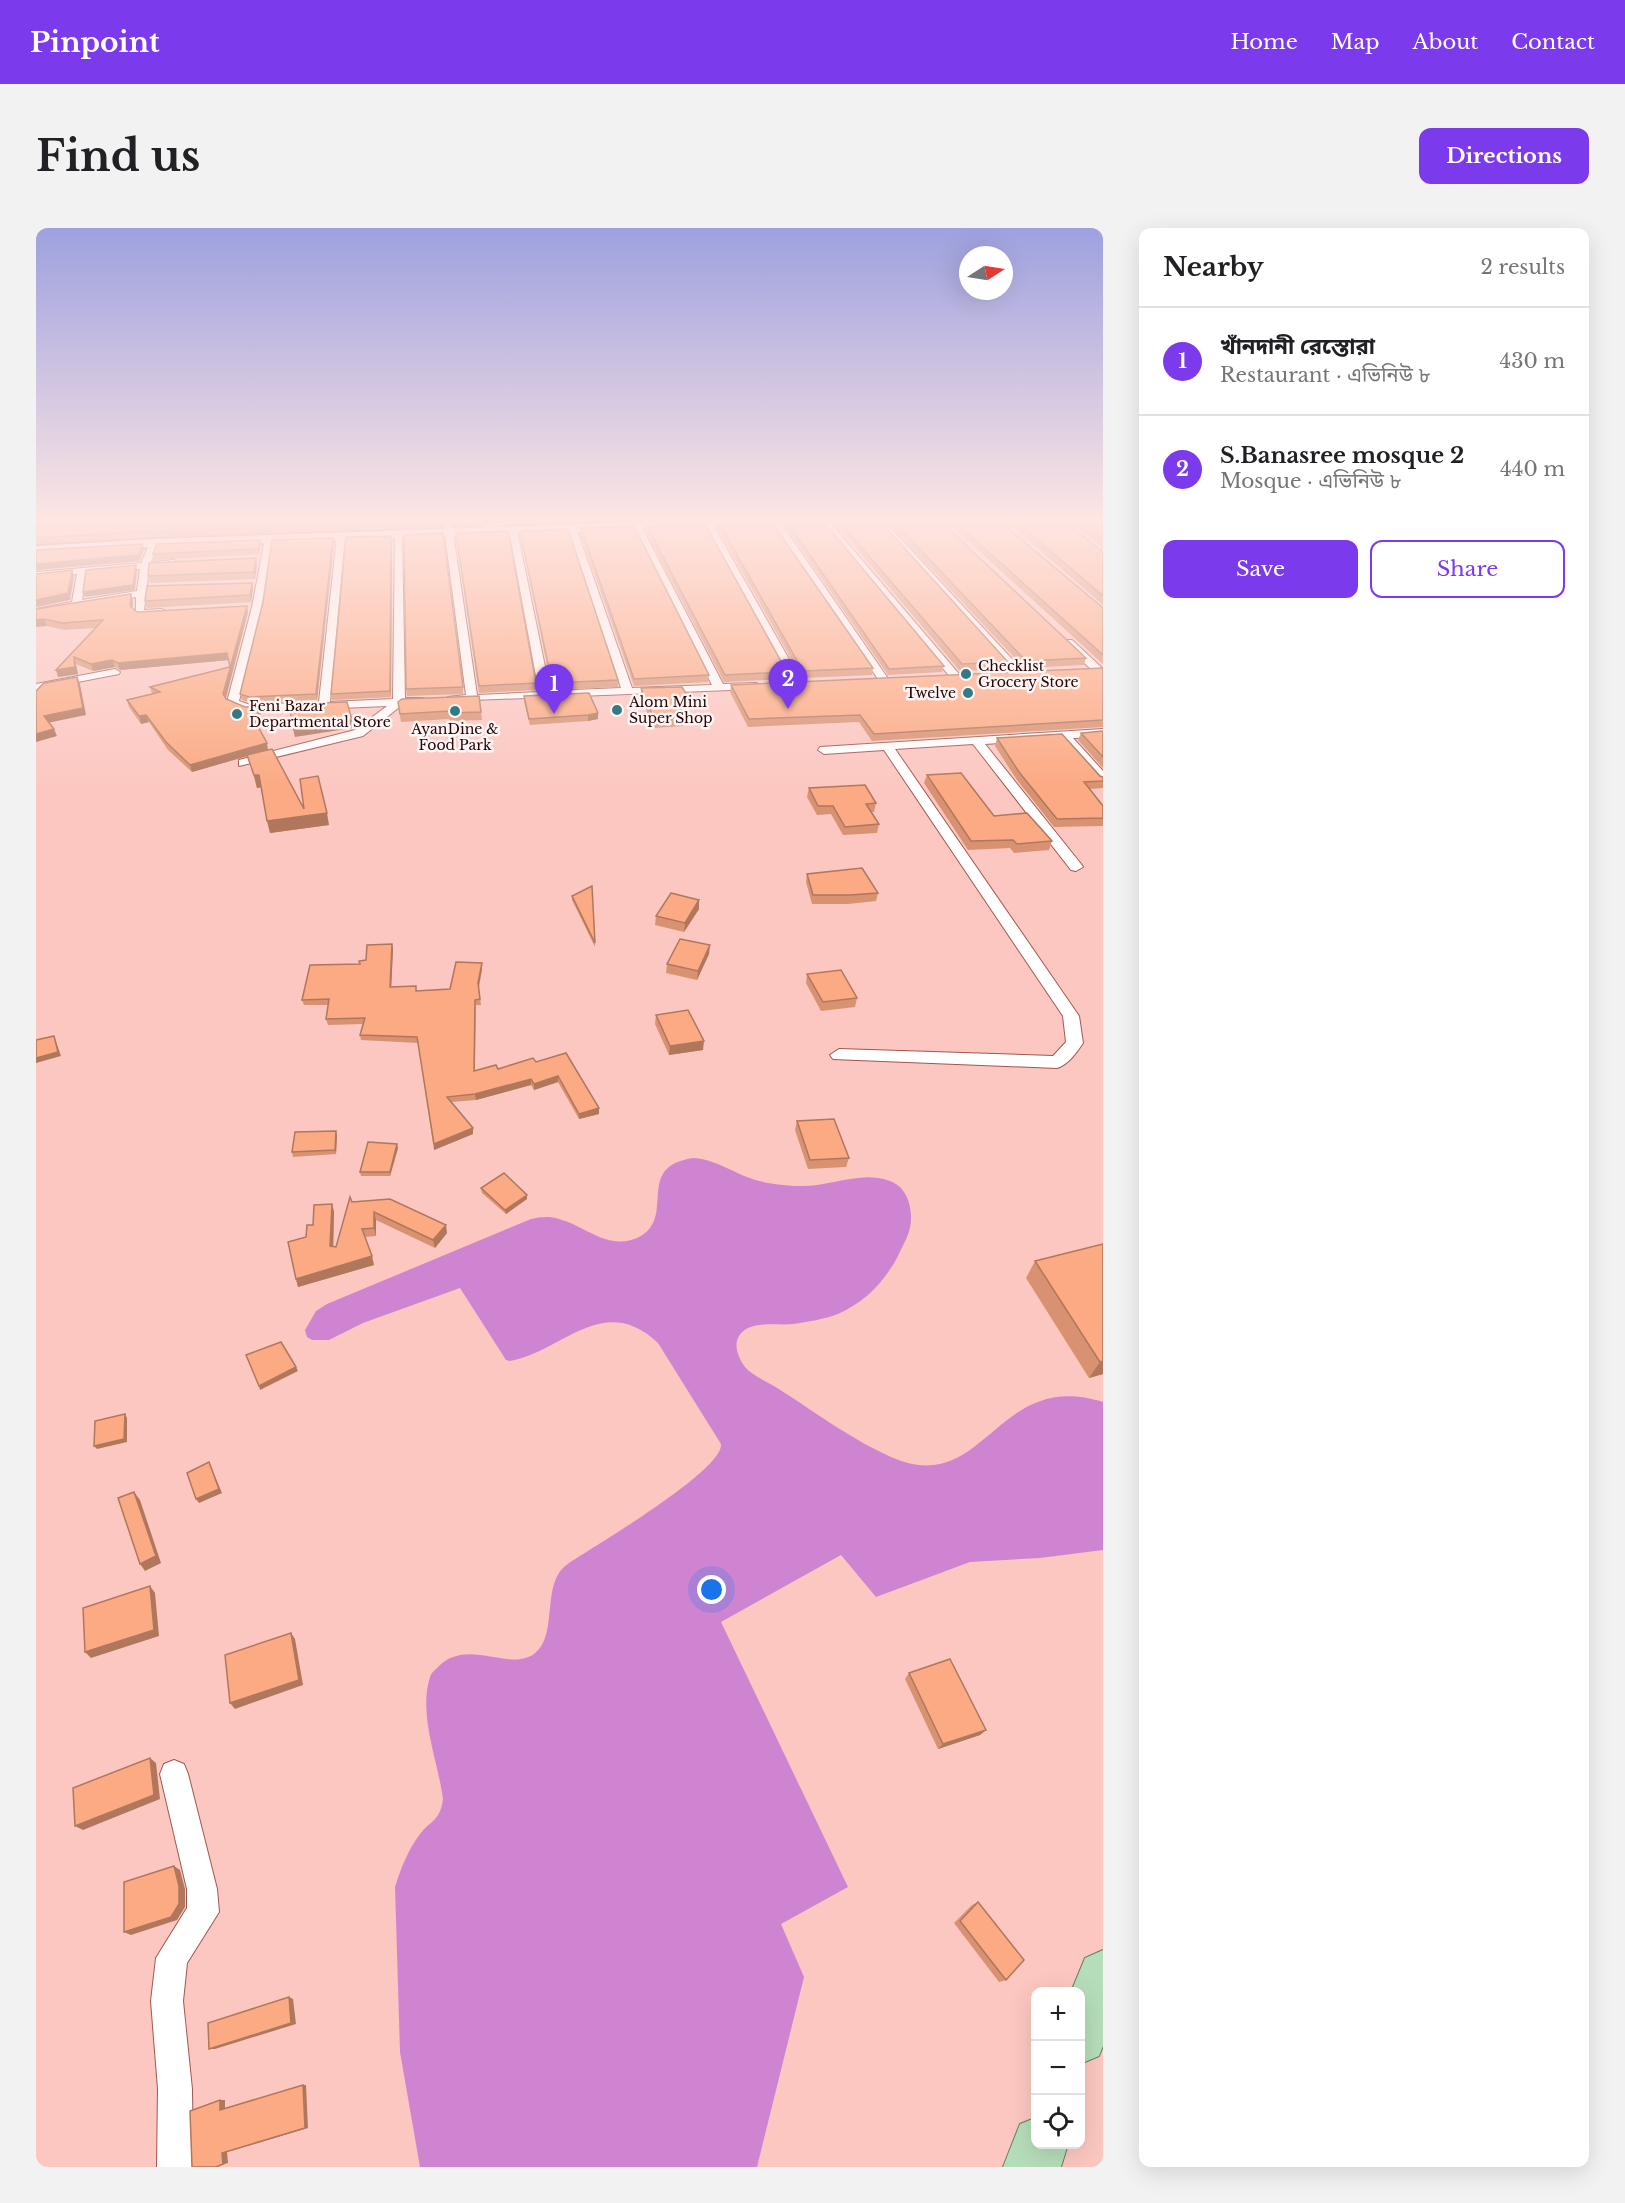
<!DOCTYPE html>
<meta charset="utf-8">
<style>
:root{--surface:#fff;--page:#f2f2f2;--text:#202124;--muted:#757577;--line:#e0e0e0;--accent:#7c3aed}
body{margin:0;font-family:"Libre Baskerville","Noto Sans Bengali",serif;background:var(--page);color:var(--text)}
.controls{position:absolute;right:18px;bottom:18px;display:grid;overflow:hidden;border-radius:12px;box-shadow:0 6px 24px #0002}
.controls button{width:54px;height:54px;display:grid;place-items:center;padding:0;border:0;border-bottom:2px solid var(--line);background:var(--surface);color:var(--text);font:30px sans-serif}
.compass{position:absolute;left:923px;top:18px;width:54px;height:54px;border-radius:50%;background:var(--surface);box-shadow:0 6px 24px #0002;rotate:78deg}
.you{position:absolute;left:676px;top:1362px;width:21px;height:21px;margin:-15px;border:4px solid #fff;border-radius:50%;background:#1a73e8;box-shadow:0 0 0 9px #1a73e833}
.badge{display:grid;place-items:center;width:39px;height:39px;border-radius:50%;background:var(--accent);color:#fff;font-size:20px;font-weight:700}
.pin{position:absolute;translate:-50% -50px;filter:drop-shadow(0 2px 3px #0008)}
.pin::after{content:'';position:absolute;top:32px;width:21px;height:18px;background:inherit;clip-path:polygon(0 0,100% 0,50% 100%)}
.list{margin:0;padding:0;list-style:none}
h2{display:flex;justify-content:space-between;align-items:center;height:78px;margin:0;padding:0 24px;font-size:26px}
h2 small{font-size:20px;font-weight:400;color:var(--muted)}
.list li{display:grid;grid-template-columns:39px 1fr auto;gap:18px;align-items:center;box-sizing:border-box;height:108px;padding:0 24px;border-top:2px solid var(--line)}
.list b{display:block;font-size:22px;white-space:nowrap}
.list p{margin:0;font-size:20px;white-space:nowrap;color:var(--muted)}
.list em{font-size:20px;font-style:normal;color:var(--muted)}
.actions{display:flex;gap:12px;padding:18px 24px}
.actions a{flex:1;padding:14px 0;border:2px solid var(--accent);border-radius:12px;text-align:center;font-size:21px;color:var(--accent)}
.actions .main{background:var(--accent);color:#fff}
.icon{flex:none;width:33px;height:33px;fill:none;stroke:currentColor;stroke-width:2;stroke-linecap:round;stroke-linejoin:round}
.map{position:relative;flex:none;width:1067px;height:1939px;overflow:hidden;border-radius:12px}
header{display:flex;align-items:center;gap:36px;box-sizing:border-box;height:84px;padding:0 30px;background:var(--accent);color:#fff}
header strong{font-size:28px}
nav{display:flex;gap:33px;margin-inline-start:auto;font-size:21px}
.intro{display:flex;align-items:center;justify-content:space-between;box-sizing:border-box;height:144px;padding:0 36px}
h1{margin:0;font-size:42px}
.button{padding:15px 27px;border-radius:12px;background:var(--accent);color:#fff;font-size:21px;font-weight:700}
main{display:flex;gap:36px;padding:0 36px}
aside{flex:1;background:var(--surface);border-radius:12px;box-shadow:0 6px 24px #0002}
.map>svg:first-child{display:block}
</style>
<header>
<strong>Pinpoint</strong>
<nav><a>Home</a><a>Map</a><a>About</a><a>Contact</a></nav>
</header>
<div class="intro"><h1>Find us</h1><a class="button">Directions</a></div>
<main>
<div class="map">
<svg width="1067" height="1939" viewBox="0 0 1067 1939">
<rect width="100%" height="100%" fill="#fcc7c1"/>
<!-- water -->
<path fill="#cf84d1" d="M658 930C682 932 700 947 723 953 735 956 751 958 764 958 792 959 824 943 851 952 868 957 874 971 875 987 876 1004 868 1015 861 1030 847 1055 829 1074 802 1086 789 1091 771 1094 757 1096 741 1098 711 1091 702 1110 697 1120 705 1136 713 1143 723 1151 738 1157 749 1165 783 1187 817 1212 855 1229 950 1271 958 1140 1067 1174V1322L1004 1330 934 1334 840 1369 805 1327 685 1394 812 1659 745 1696 768 1749 721 1939H384L364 1824 359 1659C365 1640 372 1622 384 1606 396 1591 404 1593 407 1571 402 1533 382 1487 394 1449 395 1445 399 1442 402 1439 431 1409 472 1444 498 1426 524 1407 503 1354 533 1335 557 1319 688 1242 685 1216L622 1115C567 1063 526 1124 474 1133L470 1132 424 1060 327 1095 293 1112H276L271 1109 269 1102 280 1083 291 1076 495 991C505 989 513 988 523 991 550 998 574 1025 605 1008 640 987 598 938 658 930Z"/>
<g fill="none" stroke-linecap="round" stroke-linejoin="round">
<!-- street casing -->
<g stroke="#a2564f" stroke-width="2">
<g id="street">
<path d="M407 291H415L441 467 503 464 473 302 477 299 481 302 514 463 585 460 532 300 536 297 540 300 596 460 676 457 597 298 601 295 605 298 687 456 720 455 726 458 720 461 412 473V469L430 467Z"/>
<path d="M483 291H509L448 300 444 297Z"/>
<path d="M734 291H742L853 452 852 454H844L733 293Z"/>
<path d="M783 291H791L923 446V450H915Z"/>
<path d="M838 291H846L988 444V448H980Z"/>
<path d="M672 292 676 295 767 456 765 458 755 456 668 295Z"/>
<path d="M359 304 366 306 369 470H387L393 473 387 476 366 477 327 508 203 538V532L319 502 351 478 212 484 193 476 191 474 216 379 229 311 233 308 237 311 226 379 203 473 214 477 283 474 301 308 305 305 309 308 294 474 357 471Z"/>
<path d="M118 312 122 315 115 334 138 332 143 335 113 340 108 382 126 381 131 384 129 386 100 387V369L0 387V381L36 374 41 346 0 350V344L105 335 114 315ZM104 341 101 363 46 372 50 345Z"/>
<path d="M1028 412H1036L1066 440V444H1058L1028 416Z"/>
<path d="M79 441 84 444 83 446 0 462V456Z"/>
<path d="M1067 501V509L1037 510 1067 543V555L1063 554 1024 511 949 516 1045 636 1047 639 1040 643 1035 642 937 516 859 521 1043 788 1047 815C1041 824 1032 837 1021 840L797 831 794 827 803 821 1017 828 1030 814 1027 788 848 522 788 526 782 522 784 519Z"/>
<path d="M138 1532 148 1536 152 1546 181 1661 183 1684 151 1735 147 1773 156 1861 157 1939H121L122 1861 115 1773 120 1730 151 1680V1661L124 1546 128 1536Z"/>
</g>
</g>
<!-- secondary casing -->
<g stroke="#a2564f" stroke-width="4">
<path id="secondary" d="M689 291H793L787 295 118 319 0 326V318L118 311Z"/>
</g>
<!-- primary casing -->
<g stroke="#63825c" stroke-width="2">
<g id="primary">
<path d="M1067 1722V1818L1063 1828 1044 1836V1764H1035L1049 1730Z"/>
<path d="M999 1890V1916H1032L1025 1939H967L984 1896Z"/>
</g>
</g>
<!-- street -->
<use href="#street" fill="#fff" fill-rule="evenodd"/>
<!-- secondary -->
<use href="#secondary" fill="#fff" fill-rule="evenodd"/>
<!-- primary -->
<use href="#primary" fill="#b6ddb9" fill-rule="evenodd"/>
</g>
<!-- wall -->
<g fill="#d89271">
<path d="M0 291H99L0 295Z"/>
<path d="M407 291 406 299 118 309 0 316V299Z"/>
<path d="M417 291H469L444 295 442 297 418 298Z"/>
<path d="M493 291H629L493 296Z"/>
<path d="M795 291H842L972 434 970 441 924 443Z"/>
<path d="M848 291H902L1050 430 1048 437 988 440Z"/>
<path d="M908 291H961L1067 380V436Z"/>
<path d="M968 291H1025L1067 324V377Z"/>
<path d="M1031 291H1067V320Z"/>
<path d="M751 294 908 438 906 444 852 447 750 299Z"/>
<path d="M683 295 837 440 836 447 766 450 682 301Z"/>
<path d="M611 298 751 444 750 451 688 454 610 304Z"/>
<path d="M545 300 673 447 672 454 598 458 544 306Z"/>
<path d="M484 303 582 452V459L516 462 485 308Z"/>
<path d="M420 310 500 455V462L443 465Z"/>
<path d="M356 313 355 469 296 472 295 466Z"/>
<path d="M298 315 281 472 214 475 206 472 204 466Z"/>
<path d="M225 317 223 326 118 332 117 326Z"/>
<path d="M221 336 219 351 114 355 112 348Z"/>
<path d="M216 355 217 361 215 374 111 380 109 373Z"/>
<path d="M97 373 96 380 101 384H212L190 470 209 479 223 478 225 486 217 489 232 522 268 581 293 597 234 605 225 559 221 560 212 528 156 544 132 522 113 494 105 496 93 479 91 472 116 466 114 459 194 439 193 432 84 442 79 439 57 443 40 436 42 446 22 449 60 400 28 402 11 398 0 381Z"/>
<path d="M1067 440V500V499L836 513 823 494 712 499 694 464 695 457Z"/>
<path d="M427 459V466L371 468 370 461Z"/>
<path d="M605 460 655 474 654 482 644 483 648 490 647 498 617 500 605 468Z"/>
<path d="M553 465 562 491 552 493 494 497 488 474V468Z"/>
<path d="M362 474 445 484 446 492 414 493 413 491 365 494Z"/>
<path d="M1067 503V540L1042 512 1045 505Z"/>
<path d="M961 510 1067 549V560L1054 561 1067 578V598L1018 599 981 552 959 518Z"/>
<path d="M891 547 958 588 1016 613 1013 622 978 625 974 620 932 622 888 555Z"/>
<path d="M773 560 840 575 838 584H835L843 596 841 605 807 607 795 586 781 587 771 569Z"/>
<path d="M771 646 842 665 840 673 812 676H776L770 654Z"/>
<path d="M536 668 559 715V719L536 672Z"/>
<path d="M663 672V681L648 704 619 697 620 688Z"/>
<path d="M356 716 357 721 355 759 381 763 414 761 446 741 443 760 445 777H440L439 842 462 841 500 834 530 825 563 886 543 891 522 854 498 862 495 857 440 872 415 874 437 906 398 922 382 815 325 812 324 807 327 796 292 797 290 791 293 777H268L266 772Z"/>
<path d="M673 726 661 752 630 745 631 736Z"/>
<path d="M771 746 821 770 819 779 785 783 770 755Z"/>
<path d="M620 787 667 822 633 827 619 796Z"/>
<path d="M761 893 813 930 810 939 772 941 759 902Z"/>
<path d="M301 907 300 926 257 929 256 924Z"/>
<path d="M362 920 354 948H325L324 944Z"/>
<path d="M445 960 491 971 470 986 446 965Z"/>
<path d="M316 974 411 1005 399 1020 340 992V1008L329 1009 338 1037 262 1059 260 1051 270 1009 277 997 296 976 298 984 297 1019H300Z"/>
<path d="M1067 1016V1146L1053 1150 990 1050 999 1033Z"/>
<path d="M873 1445 950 1502 944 1507 902 1521 869 1451Z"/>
<path d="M942 1674 970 1752 963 1754 918 1695 936 1677Z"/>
</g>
<!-- shaded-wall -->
<g fill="#b0775c">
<path d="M442 291H469L444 295 442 297Z"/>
<path d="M355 308 356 313 355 469 354 463Z"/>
<path d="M297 310 298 315 281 472 280 466Z"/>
<path d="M224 312 225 317 223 326 222 321Z"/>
<path d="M107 316 108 322 103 333 0 342V336Z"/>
<path d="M220 330 221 336 219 351 218 344Z"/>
<path d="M100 337 101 342 99 362 49 369 47 364Z"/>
<path d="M36 342 38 349 34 372 0 379V372Z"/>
<path d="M216 355 217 361 215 374 214 367Z"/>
<path d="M95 366 97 373 96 385 94 378Z"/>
<path d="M211 378 212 384 189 473 187 466Z"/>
<path d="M8 391 11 398 0 399V392Z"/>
<path d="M191 425 193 432 84 442 82 435Z"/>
<path d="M38 429 42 446 22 449 20 442Z"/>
<path d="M76 432 79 439 57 443 55 436Z"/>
<path d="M41 449 44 456 50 487 11 495 8 488Z"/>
<path d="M223 478 225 486 215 489 213 482Z"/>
<path d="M562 485V491L552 493V487Z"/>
<path d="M110 487 113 494 105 496 103 488Z"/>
<path d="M316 492 317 500 259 509 257 501Z"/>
<path d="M18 501 21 508 0 514V506Z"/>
<path d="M231 515 232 522 156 544 154 537Z"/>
<path d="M218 547H223L226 559 221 560Z"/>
<path d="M291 585 293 597 234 605 231 593Z"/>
<path d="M663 672V681L648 704 649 695Z"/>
<path d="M356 716 357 721 355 765 354 759Z"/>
<path d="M674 717 673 726 661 752 662 743Z"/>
<path d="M446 735V741L442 761V755Z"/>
<path d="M18 808 25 828 0 835V830Z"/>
<path d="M668 813 667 822 633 827 634 818Z"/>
<path d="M522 848V854L498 862V856Z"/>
<path d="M495 851V857L440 872 439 866Z"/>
<path d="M563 880V886L543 891V886Z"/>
<path d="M437 900V906L398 922V916Z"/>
<path d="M300 903 301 907 300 926 299 922Z"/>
<path d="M361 916 362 920 354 948V944Z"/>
<path d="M491 967V971L470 986 469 982Z"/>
<path d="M296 976 298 984 297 1027 294 1018Z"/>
<path d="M338 984 340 992V1008L338 1000Z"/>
<path d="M410 997 411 1005 399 1020 397 1012Z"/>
<path d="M336 1028 338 1037 262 1059 260 1051Z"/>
<path d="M1067 1133V1146L1053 1150 1064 1134Z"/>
<path d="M260 1139 262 1143 224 1162 223 1158Z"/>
<path d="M89 1186 91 1190V1214L61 1221 58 1218Z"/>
<path d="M173 1234 186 1265 163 1275 160 1271Z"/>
<path d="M98 1264 104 1272 125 1335 109 1343 104 1336Z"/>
<path d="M114 1358 119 1365 123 1408 55 1430 49 1424Z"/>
<path d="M255 1405 259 1411 267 1457 199 1481 194 1475Z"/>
<path d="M950 1502 944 1507 902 1521 907 1516Z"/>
<path d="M114 1530 120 1535 124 1571 47 1602 39 1598Z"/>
<path d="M138 1638 144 1642 149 1661V1679L141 1692 95 1707 88 1704Z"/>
<path d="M253 1769 257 1771 260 1796 179 1821H173Z"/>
<path d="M267 1857H270L272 1900 191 1924 192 1935 180 1939 186 1925Z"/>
<rect x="184" y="1872" width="5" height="10"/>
</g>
<!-- building -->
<g fill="#fbaa83" stroke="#b0775c" stroke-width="1.5">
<path d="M122 291H405V293L116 303 0 310V299Z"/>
<path d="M418 291H442L418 292Z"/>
<path d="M801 291H842L972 434 926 436Z"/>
<path d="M855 291H902L1050 430 990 433Z"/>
<path d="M916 291H961L1067 380V427Z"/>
<path d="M977 291H1025L1067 324V368Z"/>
<path d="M1041 291H1067V312Z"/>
<path d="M786 292 908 438 853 441 751 294Z"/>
<path d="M735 293 837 440 767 443 683 295Z"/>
<path d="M669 296 751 444 689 447 611 298Z"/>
<path d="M598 298 673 447 598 451 545 300Z"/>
<path d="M532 301 582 452 516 455 484 303Z"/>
<path d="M472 303 500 455 443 458 420 305Z"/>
<path d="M407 305 427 459 370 461 368 307Z"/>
<path d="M355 308 354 463 295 466 310 309Z"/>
<path d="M297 310 280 466 213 469 204 466 227 374 236 312Z"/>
<path d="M224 312 222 321 117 326 121 316Z"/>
<path d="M107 316 102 327 0 336V322Z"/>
<path d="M220 330 218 344 112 348 113 335Z"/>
<path d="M100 337 97 357 47 364 50 342Z"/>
<path d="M36 342 32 365 0 372V346Z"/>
<path d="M216 355 214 367 109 373 111 358Z"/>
<path d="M95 366 94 378 101 384 211 378 187 466 190 471 209 479 223 478 213 482 231 515 154 537 130 514 110 487 103 488 91 472 124 464 114 459 194 439 191 425 82 435 76 432 55 436 38 429 39 439 20 442 67 392 26 395 8 391 0 392V381Z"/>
<path d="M1067 440V492L838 506 824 487 713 491 695 457Z"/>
<path d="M41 449 47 480 8 488 18 501 0 506V463L8 455Z"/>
<path d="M646 459 655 474 641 475 648 490 618 491 605 460Z"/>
<path d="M553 465 562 485 552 487 493 491 488 468Z"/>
<path d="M443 468 445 484 413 485V483L364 486 362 474 366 471Z"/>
<path d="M311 474 316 492 257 501 253 476Z"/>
<path d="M1067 503V529L1045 505Z"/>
<path d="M1026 506 1064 548 1067 549V553L1048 554 1067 578V590L1021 591 983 544 961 510Z"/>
<path d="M236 521 268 581 264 551 282 548 291 585 231 593 223 547H218L211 527Z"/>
<path d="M925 545 958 588 991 585 1016 613 981 616 977 612 935 613 891 547Z"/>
<path d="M829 557 840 575 830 576 843 596 809 599 797 578H782L773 560Z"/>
<path d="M826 640 842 665 814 667H777L771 646Z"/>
<path d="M556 658 559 715 536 668Z"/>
<path d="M635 665 663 672 649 695 620 688Z"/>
<path d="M644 711 674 717 662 743 631 736Z"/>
<path d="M356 716 354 759 380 758V763L414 761 420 734 446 735 442 755 444 771 439 772 438 843 460 837 462 841 497 830 500 834 530 825 563 880 543 886 522 848 498 856 495 851 439 866 411 869 437 900 398 916 381 809 324 807 329 790 290 791 293 771 266 772 274 737 324 736 323 733 330 732 331 717Z"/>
<path d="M805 742 821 770 787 774 771 746Z"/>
<path d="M652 782 668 813 634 818 620 787Z"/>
<path d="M18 808 22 824 0 830V812Z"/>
<path d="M798 891 813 930 774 932 761 893Z"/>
<path d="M300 903 299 922 256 924 259 904Z"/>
<path d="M332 914 361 916 354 944H324Z"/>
<path d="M468 945 491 967 469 982 445 960Z"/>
<path d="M314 969 316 974 354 971 410 997 397 1012 338 984V1000L326 1001 336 1028 260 1051 252 1014 270 1009 271 997H277L278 977 296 976 294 1018 300 1019Z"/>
<path d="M1067 1016V1133L1064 1134 999 1033Z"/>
<path d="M245 1114 260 1139 223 1158 210 1127Z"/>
<path d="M89 1186 88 1211 58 1218 59 1193Z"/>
<path d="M173 1234 183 1261 160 1271 151 1245Z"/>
<path d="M98 1264 120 1328 104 1336 82 1270Z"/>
<path d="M114 1358 118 1402 49 1424 47 1380Z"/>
<path d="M255 1405 263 1452 194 1475 189 1427Z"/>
<path d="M914 1431 950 1502 907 1516 873 1445Z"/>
<path d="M114 1530 118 1567 39 1598 37 1560Z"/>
<path d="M138 1638 143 1658V1676L135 1689 88 1704V1654Z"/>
<path d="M942 1674 988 1732 970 1752 924 1693Z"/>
<path d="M253 1769 255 1795 173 1821 172 1795Z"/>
<path d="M267 1857 269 1900 186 1925 187 1936 180 1939H156L154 1883 184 1872V1882Z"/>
</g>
<!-- sky -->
<linearGradient id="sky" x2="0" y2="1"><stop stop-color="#9ea1df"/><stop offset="0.52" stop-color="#fee6e3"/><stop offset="1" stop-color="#fee6e3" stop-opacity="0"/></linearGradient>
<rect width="1067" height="562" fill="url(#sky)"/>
<!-- markers -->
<g fill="#337b84" stroke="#fdf4f3" stroke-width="2">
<circle cx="930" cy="446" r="6"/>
<circle cx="932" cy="465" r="6"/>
<circle cx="581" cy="482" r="6"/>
<circle cx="419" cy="483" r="6"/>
<circle cx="201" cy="486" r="6"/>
</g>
<g text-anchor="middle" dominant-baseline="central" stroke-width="5" stroke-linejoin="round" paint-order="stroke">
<!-- far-poi labels -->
<g font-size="14" fill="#220504" stroke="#fdf4f3" text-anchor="start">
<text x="942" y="438">Checklist<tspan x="942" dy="16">Grocery Store</tspan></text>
<text x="920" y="465" text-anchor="end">Twelve</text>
<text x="593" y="474">Alom Mini<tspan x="593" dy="16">Super Shop</tspan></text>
<text x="213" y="478">Feni Bazar<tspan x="213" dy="16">Departmental Store</tspan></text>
<text x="419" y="501" text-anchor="middle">AyanDine &amp;<tspan x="419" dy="16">Food Park</tspan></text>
</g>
</g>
</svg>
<div class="controls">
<button>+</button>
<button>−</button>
<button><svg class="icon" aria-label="locate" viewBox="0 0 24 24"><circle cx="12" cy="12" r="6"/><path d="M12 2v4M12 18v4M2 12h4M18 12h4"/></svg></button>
</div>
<svg class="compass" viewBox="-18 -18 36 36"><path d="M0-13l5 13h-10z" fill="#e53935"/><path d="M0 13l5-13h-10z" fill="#757577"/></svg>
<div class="you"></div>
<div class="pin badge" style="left:518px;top:486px">1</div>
<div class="pin badge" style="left:752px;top:481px">2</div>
</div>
<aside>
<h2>Nearby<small>2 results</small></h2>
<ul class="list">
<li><span class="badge">1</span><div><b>খাঁনদানী রেস্তোরা</b><p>Restaurant · এভিনিউ ৮</p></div><em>430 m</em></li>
<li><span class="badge">2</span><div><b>S.Banasree mosque 2</b><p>Mosque · এভিনিউ ৮</p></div><em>440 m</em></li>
</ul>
<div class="actions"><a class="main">Save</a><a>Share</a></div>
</aside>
</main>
